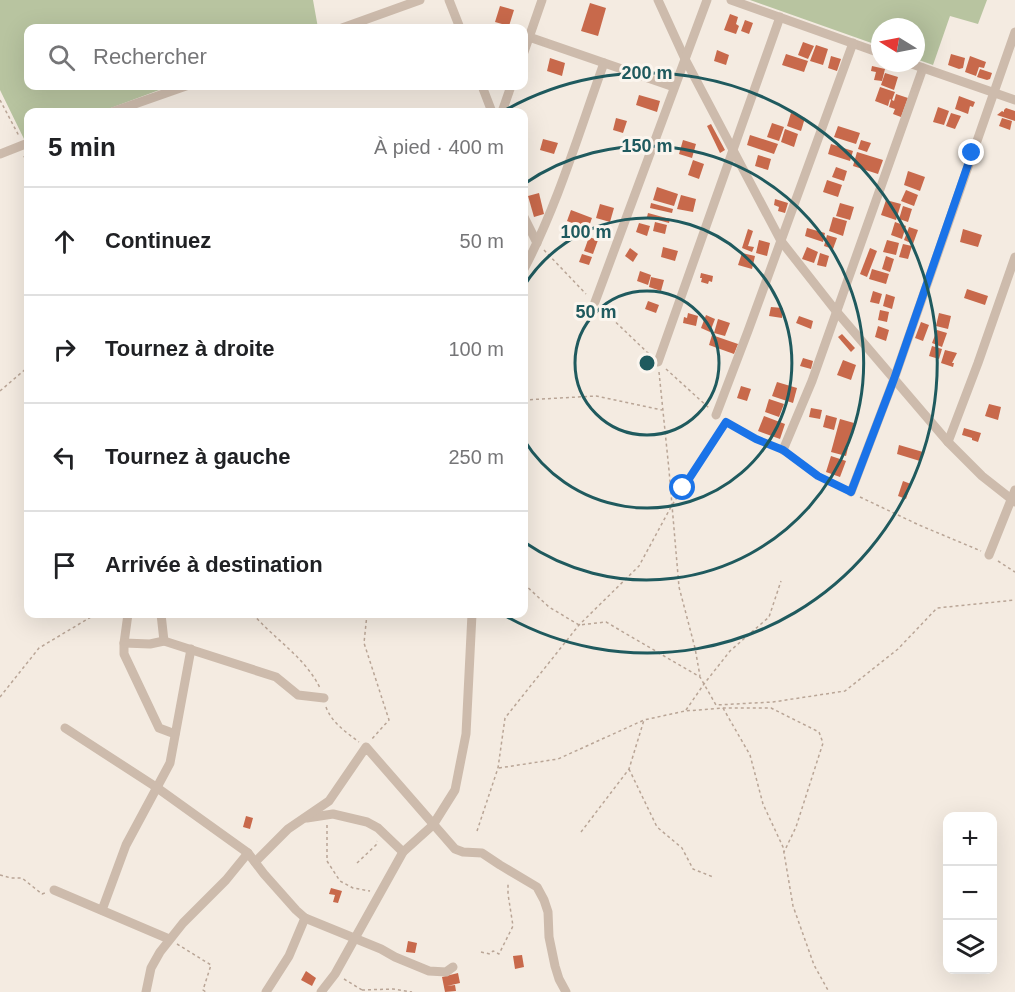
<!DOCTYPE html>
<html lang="fr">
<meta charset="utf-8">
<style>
:root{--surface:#fff;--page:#f6f6f6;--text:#202124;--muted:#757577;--line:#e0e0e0}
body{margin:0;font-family:Arial,sans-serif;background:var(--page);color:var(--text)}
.controls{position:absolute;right:18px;bottom:18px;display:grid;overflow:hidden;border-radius:12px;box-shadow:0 6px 24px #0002}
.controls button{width:54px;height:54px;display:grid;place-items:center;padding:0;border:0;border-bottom:2px solid var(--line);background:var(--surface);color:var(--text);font:30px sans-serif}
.compass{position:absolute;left:871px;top:18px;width:54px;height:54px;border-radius:50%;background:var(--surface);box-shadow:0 6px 24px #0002;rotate:280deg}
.stop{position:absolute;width:18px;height:18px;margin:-14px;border:4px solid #1a73e8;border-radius:50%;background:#fff}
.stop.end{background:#1a73e8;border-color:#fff;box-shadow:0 2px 6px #0008}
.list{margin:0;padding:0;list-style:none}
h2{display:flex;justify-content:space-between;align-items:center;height:78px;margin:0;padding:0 24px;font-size:26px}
h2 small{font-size:20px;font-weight:400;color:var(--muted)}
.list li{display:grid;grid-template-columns:39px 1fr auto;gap:18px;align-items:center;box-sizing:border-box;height:108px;padding:0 24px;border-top:2px solid var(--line)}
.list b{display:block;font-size:22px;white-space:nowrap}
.list em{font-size:20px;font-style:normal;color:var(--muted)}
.icon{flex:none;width:33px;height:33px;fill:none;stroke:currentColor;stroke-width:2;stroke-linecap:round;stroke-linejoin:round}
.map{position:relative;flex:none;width:1015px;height:992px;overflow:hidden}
.search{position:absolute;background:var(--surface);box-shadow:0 6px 24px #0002;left:24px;top:24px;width:504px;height:66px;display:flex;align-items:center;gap:15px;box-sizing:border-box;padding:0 21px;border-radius:12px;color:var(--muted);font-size:22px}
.panel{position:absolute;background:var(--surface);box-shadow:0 6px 24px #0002;left:24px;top:108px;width:504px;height:510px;border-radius:12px}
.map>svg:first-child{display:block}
</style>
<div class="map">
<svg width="1015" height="992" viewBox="0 0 1015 992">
<rect width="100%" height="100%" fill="#f4ebe1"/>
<!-- green -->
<g fill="#b8c4a0">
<path d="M0 0H313L318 28H28V86H170L100 112H28V140L25 141 0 90Z"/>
<path d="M750 0H987L978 24 950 16 933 65 916 59V27H880V46Z"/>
</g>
<!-- building -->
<g fill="#c8694b">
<path d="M590 3 606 8 598 36 581 31Z"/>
<path d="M500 6 514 10 509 26 495 22Z"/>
<path d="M730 14 738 17 736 24 739 26 736 34 724 30Z"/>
<path d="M745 20 753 23 749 34 741 31Z"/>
<path d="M803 42 814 46 808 59 798 55Z"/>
<path d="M816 45 828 49 823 65 810 61Z"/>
<path d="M717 50 729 55 726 65 714 61Z"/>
<path d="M786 54 808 61 804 72 782 65Z"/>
<path d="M951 54 965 58 963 68 959 69 948 65Z"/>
<path d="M831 56 841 59 837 71 828 68Z"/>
<path d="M970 56 986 62 984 68 979 67 976 76 965 72Z"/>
<path d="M550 58 565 63 562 76 547 71Z"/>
<path d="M872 66 885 69 882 81 874 80 876 72 871 71Z"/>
<path d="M980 69 992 73 990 79 987 80 977 77Z"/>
<path d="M885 73 898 77 894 90 881 85Z"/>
<path d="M880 87 895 92 892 100 894 101 896 94 908 98 901 117 893 114 895 109 889 107 891 100 890 99 888 106 875 101Z"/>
<path d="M639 95 660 101 657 112 636 105Z"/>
<path d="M959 96 975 102 973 107 970 106 968 114 955 109Z"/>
<path d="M938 107 949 111 944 125 933 122Z"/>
<path d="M1006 108 1015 111V121L997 115 1002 111 1004 112V110Z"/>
<path d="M791 113 805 118 801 131 787 126Z"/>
<path d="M951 113 961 116 955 129 946 126Z"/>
<path d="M616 118 627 121 623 133 613 130Z"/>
<path d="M1002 118 1012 121 1010 130 999 126Z"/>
<path d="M772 123 784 127 779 141 767 137Z"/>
<path d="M711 124 725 150 720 153 707 126Z"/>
<path d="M838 126 860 133 856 144 834 137Z"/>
<path d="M785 129 798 134 794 147 781 142Z"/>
<path d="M750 135 778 144 774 154 747 145Z"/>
<path d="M543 139 558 143 554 154 540 150Z"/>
<path d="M683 140 696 144 692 158 679 154Z"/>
<path d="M861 140 871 143 867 152 858 149Z"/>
<path d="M831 144 853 151 850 161 828 154Z"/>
<path d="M857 152 883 160 878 174 853 166Z"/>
<path d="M758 155 771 159 768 170 755 166Z"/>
<path d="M693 160 704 164 699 179 688 175Z"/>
<path d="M836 167 847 171 844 181 832 177Z"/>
<path d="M908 171 925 177 920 191 904 185Z"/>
<path d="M827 180 842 185 838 197 823 192Z"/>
<path d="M657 187 678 194 674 206 653 200Z"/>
<path d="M906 190 918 195 914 206 901 201Z"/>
<path d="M539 193 544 214 534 217 528 196Z"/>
<path d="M681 195 696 199 693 212 677 209Z"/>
<path d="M775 199 788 203 785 213 778 211 779 207 774 205Z"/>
<path d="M886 200 901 204 896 220 881 215Z"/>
<path d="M651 203 673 209 672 213 650 208Z"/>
<path d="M840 203 854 207 850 220 836 216Z"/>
<path d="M600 204 614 208 610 222 596 218Z"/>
<path d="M903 206 912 209 908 222 899 219Z"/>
<path d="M571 210 592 218 588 229 567 221Z"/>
<path d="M648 213 670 219 669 223 647 217Z"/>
<path d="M833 217 847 221 843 236 829 231Z"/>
<path d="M655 222 667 225 665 234 653 231Z"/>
<path d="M895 222 906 226 902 239 891 235Z"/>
<path d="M639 223 650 226 647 236 636 232Z"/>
<path d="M909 227 918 230 913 244 904 240Z"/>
<path d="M807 228 825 233 823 242 805 236Z"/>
<path d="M748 229 753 231 748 246 754 247 752 252 742 248Z"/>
<path d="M963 229 982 235 978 247 960 242Z"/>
<path d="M827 235 837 238 833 249 824 246Z"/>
<path d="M589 237 598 240 593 254 584 251Z"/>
<path d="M759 240 770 243 767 256 756 253Z"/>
<path d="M887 240 899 243 896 255 883 252Z"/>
<path d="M903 244 912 246 908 259 899 257Z"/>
<path d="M663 247 678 251 675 261 661 257Z"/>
<path d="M807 247 818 252 814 263 802 259Z"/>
<path d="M630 248 638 254 633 262 625 256Z"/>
<path d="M870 248 877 251 867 277 860 274Z"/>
<path d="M742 253 755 256 752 269 738 265Z"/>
<path d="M820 253 829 256 826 267 817 265Z"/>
<path d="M582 254 592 257 589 265 579 262Z"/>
<path d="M886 256 894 259 890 272 882 269Z"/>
<path d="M872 269 889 274 886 284 869 279Z"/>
<path d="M640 271 651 275 648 285 637 281Z"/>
<path d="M701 273 713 276 712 282 709 281 708 284 701 282 702 278H700Z"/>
<path d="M651 277 664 280 661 291 649 287Z"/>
<path d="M967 289 988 296 985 305 964 298Z"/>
<path d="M873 291 882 294 879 304 870 302Z"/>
<path d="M886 294 895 297 892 309 883 306Z"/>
<path d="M648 301 659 305 656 313 645 309Z"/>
<path d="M771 307 783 308 782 318 769 316Z"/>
<path d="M880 310 889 312 887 322 878 320Z"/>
<path d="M688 313 698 316 696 326 683 323 684 317 687 318Z"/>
<path d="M939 313 951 316 948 329 936 326Z"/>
<path d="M706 315 715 319 710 332 701 328Z"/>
<path d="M799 316 813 321 811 329 796 323Z"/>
<path d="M718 319 730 323 725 336 714 333Z"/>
<path d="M921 322 929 325 923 341 915 338Z"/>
<path d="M878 326 889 330 886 341 875 337Z"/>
<path d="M937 330 947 333 942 347 932 343Z"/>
<path d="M842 334 855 348 851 352 838 337Z"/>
<path d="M712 335 738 344 734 354 709 345Z"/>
<path d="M932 346 942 349 939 359 929 356Z"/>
<path d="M945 350 957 353 952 363H954L953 367 941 363Z"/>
<path d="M803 358 813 361 811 369 800 366Z"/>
<path d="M843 360 856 365 851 380 837 375Z"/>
<path d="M777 382 797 388 793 403 772 396Z"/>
<path d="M741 386 751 389 747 401 737 398Z"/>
<path d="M769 399 784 404 779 417 765 412Z"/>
<path d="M989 404 1001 407 998 420 985 416Z"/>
<path d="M811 408 822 410 820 419 809 417Z"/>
<path d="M826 415 837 418 834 430 823 427Z"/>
<path d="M764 416 785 424 780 439 758 431Z"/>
<path d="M840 419 854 423 846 456 831 452Z"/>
<path d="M964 428 981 433 978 442 972 440V438L962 435Z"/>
<path d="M899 445 923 452 920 461 897 454Z"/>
<path d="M831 456 846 461 840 477 826 472Z"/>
<path d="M903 481 911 484 906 499 898 496Z"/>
<path d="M246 816 253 818 250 829 243 827Z"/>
<path d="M331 888 342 891 338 903 333 902 335 895 329 894Z"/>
<path d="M408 941 417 943 415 953 406 952Z"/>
<path d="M522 955 524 967 515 969 513 956Z"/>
<path d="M306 971 316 978 312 986 301 980Z"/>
<path d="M458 973 460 983 447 986 455 985 456 991 445 992 442 977Z"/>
</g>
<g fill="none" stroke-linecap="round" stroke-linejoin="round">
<!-- path -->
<g stroke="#b9a596" stroke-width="1.5" stroke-dasharray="3 3" stroke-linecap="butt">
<path d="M0 100 19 136"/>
<path d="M24 156 28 166"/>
<path d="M544 250 586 294"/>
<path d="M603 310 649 354"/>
<path d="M666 369 709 408"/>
<path d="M659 372 669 470 679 587 695 648 700 676"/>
<path d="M0 391 28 367"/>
<path d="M524 400 596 396 662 410"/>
<path d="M724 421 756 439 773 446"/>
<path d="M791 455 818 476 842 488"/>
<path d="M860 497 919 525 981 551"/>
<path d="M998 561 1015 572"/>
<path d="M524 584 549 607 579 625 606 622 700 677 716 705 773 702 845 691 898 649 937 608 1015 600"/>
<path d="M253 614C274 639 305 657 320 688"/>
<path d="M367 614 364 643 389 720 371 740"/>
<path d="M0 697 39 648 96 614"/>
<path d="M326 707C332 723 346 732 359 742"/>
<path d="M723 708 750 755 763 804 783 847 793 906 814 965 829 992"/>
<path d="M686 710 704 684 730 651 769 617 781 581"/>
<path d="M499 768 558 759 644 720 685 711 723 708H771L819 732 823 743 796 827 784 852"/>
<path d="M629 769 657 827 682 848 693 869 713 877"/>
<path d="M327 825V861L340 881 353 888 370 891"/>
<path d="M477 831 498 768 505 718 579 625 639 566 672 505 726 423"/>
<path d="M581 832 629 769 644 720"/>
<path d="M357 863 376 845 377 841"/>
<path d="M0 875 11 878H22L42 894 45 893"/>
<path d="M177 944 211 965 203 990 206 992"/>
<path d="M481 952 490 954 493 951 499 954 513 926 508 894V882"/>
<path d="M344 979 362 990 361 992"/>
<path d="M362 990 393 989 412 992"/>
</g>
<!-- street -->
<g stroke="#cdbbac" stroke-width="9">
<path d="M449 0 460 28"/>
<path d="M658 0 685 59 781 241 836 311 948 442 982 476 1015 502"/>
<path d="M731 0 880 53"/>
<path d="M342 28 420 0"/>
<path d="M529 37 674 87"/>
<path d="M524 52 542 0"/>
<path d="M909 63 1015 100"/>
<path d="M482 86 492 112"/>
<path d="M112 112 186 86"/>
<path d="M502 112 511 86"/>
<path d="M0 154 28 143"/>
<path d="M524 217 537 243"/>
<path d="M524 269C558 204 579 132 604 63"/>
<path d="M595 302 707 0"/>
<path d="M658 362 780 17"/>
<path d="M716 415 748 331 853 43"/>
<path d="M948 442 978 363 1015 257"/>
<path d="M783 450 812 381 923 68"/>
<path d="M851 492 894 379 1015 32"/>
<path d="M989 555 1015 490"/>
<path d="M128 614 124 643V654L159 728 175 734"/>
<path d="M161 614 164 641"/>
<path d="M124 643 150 644 164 641 276 677 298 695 324 698"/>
<path d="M65 728 156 787 248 853"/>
<path d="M307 818 333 814 367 822 378 828 403 852"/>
<path d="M255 862 288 829 329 801 366 747 455 849 463 852 482 853 500 865 537 887 544 900 548 912 549 937 555 966 559 979 566 992"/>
<path d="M54 890 169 939"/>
<path d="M102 910 126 845 170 763 191 649"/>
<path d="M146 992 151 968 160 952 183 923 226 880 248 853 264 874 296 910 305 918 381 949 395 957 429 971 446 972 453 967"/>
<path d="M266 992 289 956 305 918"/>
<path d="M321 992 335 974 403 852 433 825 455 790 466 734 472 614"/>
</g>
</g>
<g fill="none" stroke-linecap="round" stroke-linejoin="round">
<!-- route -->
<path stroke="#1a73e8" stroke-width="8" d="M683 488 726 422 756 439 783 450 818 476 851 492 894 379 972 153"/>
</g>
<!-- distance rings -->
<g fill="none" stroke="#1f5a5e" stroke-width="3">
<circle cx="647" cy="363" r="72"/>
<path d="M524 286A145 145 0 1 1 524 440"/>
<path d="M524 184A217 217 0 1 1 524 542"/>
<path d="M502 112A290 290 0 1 1 502 614"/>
</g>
<circle cx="647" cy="363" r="9" fill="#1f5a5e" stroke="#fbf5ee" stroke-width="3"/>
<g font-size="18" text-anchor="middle" font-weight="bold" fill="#1f5a5e" stroke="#fbf5ee" stroke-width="6" stroke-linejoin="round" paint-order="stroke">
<text x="647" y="79">200 m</text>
<text x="647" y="152">150 m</text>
<text x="586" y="238">100 m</text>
<text x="596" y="318">50 m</text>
</g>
</svg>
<div class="controls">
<button>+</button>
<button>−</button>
<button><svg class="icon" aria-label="layers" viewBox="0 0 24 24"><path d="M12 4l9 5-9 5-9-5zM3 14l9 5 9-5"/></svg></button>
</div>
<svg class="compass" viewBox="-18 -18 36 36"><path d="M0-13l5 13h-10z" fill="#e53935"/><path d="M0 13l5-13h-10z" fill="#757577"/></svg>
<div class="stop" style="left:683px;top:488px"></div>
<div class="stop end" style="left:972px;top:153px"></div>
<div class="search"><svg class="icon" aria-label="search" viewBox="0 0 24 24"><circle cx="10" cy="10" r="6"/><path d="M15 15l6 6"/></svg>Rechercher</div>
<section class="panel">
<h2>5 min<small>À pied · 400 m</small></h2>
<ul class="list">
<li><svg class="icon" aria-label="ahead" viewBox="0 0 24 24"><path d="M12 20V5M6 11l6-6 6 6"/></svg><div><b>Continuez</b></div><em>50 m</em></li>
<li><svg class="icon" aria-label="right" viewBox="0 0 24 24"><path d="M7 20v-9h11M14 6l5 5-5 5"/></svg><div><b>Tournez à droite</b></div><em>100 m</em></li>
<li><svg class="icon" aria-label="left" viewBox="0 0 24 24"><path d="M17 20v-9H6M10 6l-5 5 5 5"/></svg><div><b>Tournez à gauche</b></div><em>250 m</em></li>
<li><svg class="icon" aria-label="arrive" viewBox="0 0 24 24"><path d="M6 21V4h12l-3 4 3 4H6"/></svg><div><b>Arrivée à destination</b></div></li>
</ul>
</section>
</div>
